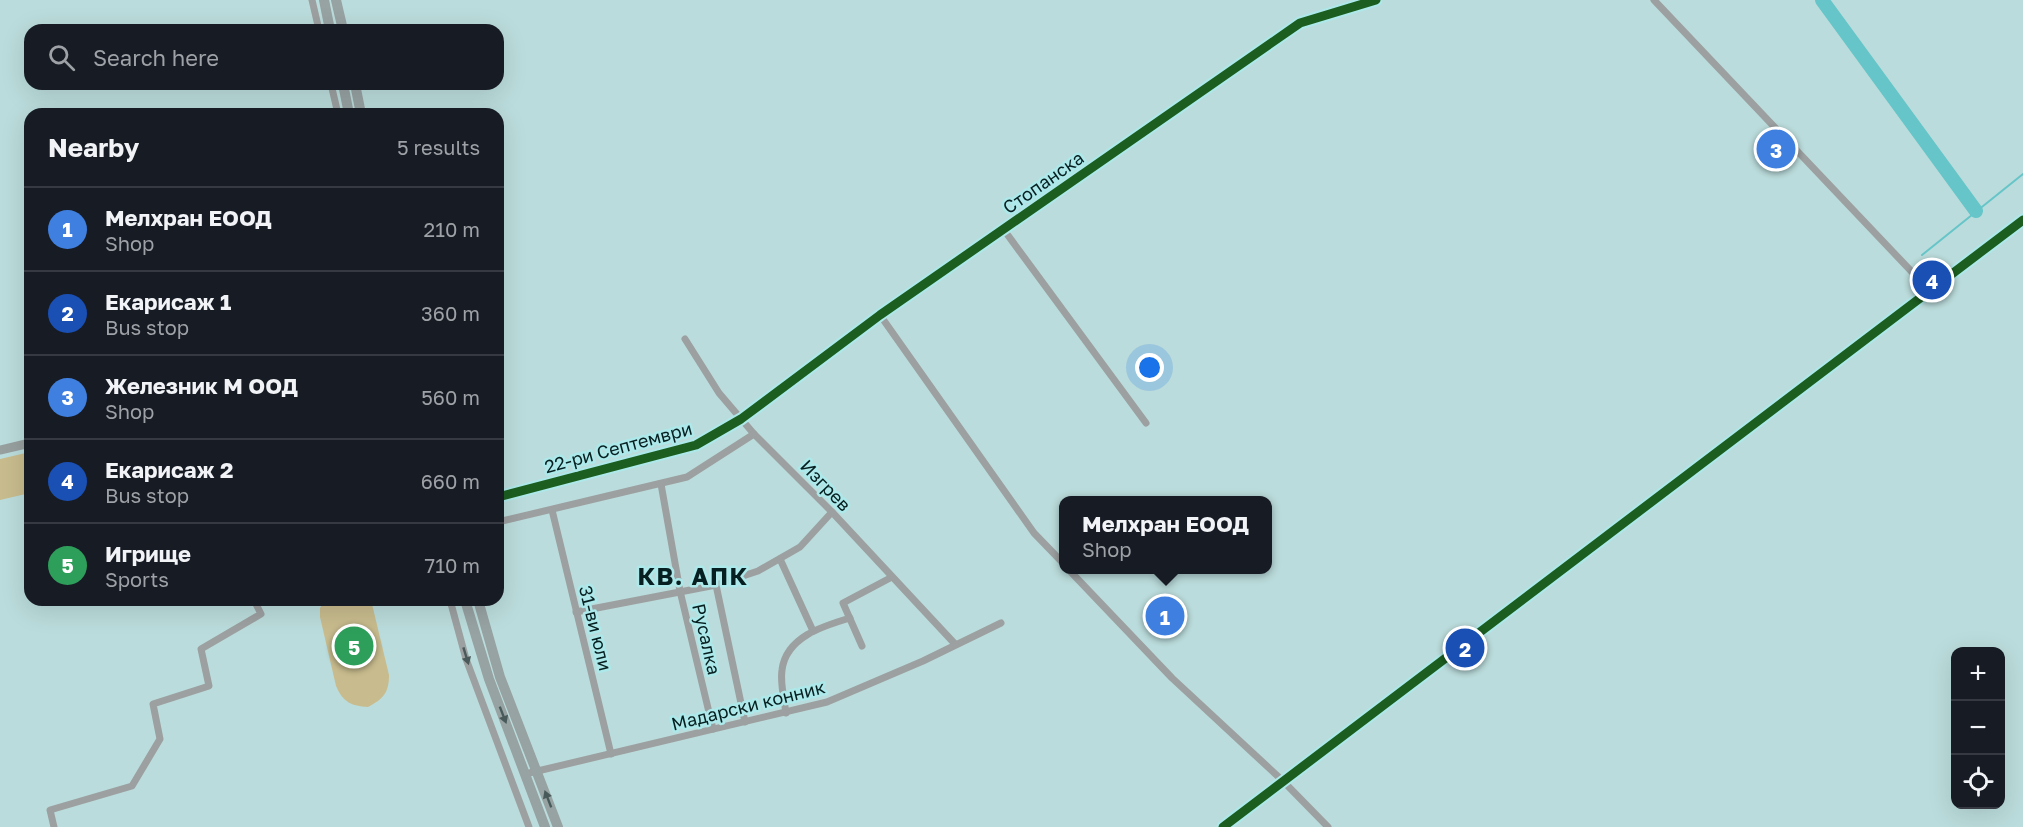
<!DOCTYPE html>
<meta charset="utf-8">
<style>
:root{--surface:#171b24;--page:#20242c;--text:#f1f3f6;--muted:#9ea1a6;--line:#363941;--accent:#a4b1b3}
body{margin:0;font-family:"Golos Text",sans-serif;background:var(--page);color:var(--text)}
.controls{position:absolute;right:18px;bottom:18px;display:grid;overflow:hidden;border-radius:12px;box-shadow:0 6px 24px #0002}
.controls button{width:54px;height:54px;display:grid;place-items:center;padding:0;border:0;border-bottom:2px solid var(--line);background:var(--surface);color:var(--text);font:30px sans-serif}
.you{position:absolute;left:1150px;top:368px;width:21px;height:21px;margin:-15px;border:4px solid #fff;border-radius:50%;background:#1a73e8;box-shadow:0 0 0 9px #1a73e833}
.badge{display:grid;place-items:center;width:39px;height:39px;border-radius:50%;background:var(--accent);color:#fff;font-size:20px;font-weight:700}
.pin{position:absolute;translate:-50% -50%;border:3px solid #fff;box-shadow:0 2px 6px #0006}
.popup{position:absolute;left:1059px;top:496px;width:213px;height:78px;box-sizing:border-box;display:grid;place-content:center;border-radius:12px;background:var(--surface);filter:drop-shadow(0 2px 4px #0005);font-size:20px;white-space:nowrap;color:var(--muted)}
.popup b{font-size:22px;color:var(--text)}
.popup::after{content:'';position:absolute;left:50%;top:100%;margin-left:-12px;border:12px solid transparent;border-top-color:var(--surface)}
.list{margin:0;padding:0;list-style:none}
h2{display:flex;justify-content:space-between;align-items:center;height:78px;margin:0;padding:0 24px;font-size:26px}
h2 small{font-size:20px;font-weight:400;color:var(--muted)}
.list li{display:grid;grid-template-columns:39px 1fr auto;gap:18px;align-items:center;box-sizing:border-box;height:84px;padding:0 24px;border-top:2px solid var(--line)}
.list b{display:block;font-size:22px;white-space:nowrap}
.list p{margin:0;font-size:20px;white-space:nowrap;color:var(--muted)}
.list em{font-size:20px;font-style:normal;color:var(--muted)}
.icon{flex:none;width:33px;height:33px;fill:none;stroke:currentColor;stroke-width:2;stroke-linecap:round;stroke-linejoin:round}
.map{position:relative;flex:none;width:2023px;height:827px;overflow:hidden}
.search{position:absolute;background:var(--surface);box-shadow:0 6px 24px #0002;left:24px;top:24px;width:480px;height:66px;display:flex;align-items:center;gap:15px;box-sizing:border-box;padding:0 21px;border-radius:18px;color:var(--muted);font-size:22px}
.panel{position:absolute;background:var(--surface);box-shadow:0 6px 24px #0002;left:24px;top:108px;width:480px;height:498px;border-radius:18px}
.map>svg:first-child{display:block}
</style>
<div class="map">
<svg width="2023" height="827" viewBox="0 0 2023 827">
<rect width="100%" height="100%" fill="#bbdcdc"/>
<!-- green -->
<g fill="#c8bc8e">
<path d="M30 452V493L0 500V459Z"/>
<path d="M325 600H370L372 604 389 675C389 693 383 699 368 707 351 706 343 702 336 686L320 617V608Z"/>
</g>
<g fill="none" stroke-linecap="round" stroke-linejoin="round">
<!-- stream -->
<path stroke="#66c5c8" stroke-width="2" d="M1922 255 2023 174"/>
<!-- river -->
<path stroke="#66c5c8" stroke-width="14" d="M1822 0 1976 211"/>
<!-- minor -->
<g stroke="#9ca0a0" stroke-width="7">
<path d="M312 0 319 30"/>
<path d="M1654 0 1930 291"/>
<path d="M331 84 338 114"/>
<path d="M1004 230 1146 423"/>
<path d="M880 315 1034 533 1063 563"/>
<path d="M685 339 719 393 754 434 832 512 955 644"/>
<path d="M661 484 680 591 713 729"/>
<path d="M498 497 696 445 741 419 880 315 1300 23 1376 0"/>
<path d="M552 510 611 754"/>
<path d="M498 522 687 477 754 434"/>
<path d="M780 559 813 631"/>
<path d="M1069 570 1172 678 1283 781 1328 827"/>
<path d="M716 585 745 722"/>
<path d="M450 600 466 659 529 827"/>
<path d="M576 612 716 585 758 571 800 547 832 512"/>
<path d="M862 646 843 603 892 577"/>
<path d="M786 713C784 699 780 683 782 670 786 637 823 626 850 618"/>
<path d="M525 774 827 702 923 661 1001 623"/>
<path d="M54 827 50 810 132 786 160 739 153 704 209 686 201 649 261 614 254 600"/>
<path d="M1223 827 2023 220"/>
</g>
<!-- secondary -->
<path stroke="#979f9f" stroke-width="9" d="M0 450 30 443"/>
<!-- primary -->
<g stroke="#97a2a2" stroke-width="10">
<path d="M324 0 330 30"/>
<path d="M336 0 343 30"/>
<path d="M343 84 349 114"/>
<path d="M355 84 361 114"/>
<path d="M465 600 489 679 545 827"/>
<path d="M478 600 500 677 558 827"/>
</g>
<!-- cycleway casing -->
<g stroke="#ade9ea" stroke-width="13">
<g id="cycleway">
<path d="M498 497 696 445 741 419 880 315 1300 23 1376 0"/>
<path d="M1223 827 2023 220"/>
</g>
</g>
<!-- cycleway -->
<use href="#cycleway" stroke="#1b5e20" stroke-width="9"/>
</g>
<!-- one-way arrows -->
<defs><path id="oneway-solid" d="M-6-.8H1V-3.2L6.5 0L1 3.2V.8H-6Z" transform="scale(1.5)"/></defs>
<use fill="#4a595a" href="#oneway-solid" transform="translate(466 656) rotate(73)"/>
<g fill="#485a5a">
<use href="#oneway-solid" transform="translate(503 715) rotate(69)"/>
<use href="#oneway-solid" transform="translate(548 799) rotate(-111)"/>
</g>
<g text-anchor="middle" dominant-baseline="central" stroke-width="5" stroke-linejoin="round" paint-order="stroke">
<!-- street labels -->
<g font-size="18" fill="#071f20" stroke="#ade9ea">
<text transform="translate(1043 182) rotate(-35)">Стопанска</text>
<text transform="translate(618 447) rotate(-15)">22-ри Септември</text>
<text transform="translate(826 485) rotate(46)">Изгрев</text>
<text transform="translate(596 628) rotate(76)">31-ви юли</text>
<text transform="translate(707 639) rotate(77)">Русалка</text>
<text transform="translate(748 705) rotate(-14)">Мадарски конник</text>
</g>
<!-- district labels -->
<g font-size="24" font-weight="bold" letter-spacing="1.5" fill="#071f20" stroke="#ade9ea">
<text x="693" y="575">КВ. АПК</text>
</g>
</g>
</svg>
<div class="controls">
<button>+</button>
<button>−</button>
<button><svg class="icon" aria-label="locate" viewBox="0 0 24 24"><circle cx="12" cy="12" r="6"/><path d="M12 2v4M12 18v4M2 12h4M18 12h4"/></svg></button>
</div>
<div class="you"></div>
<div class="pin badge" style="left:1165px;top:616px;background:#3f7fe0">1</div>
<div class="popup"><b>Мелхран ЕООД</b>Shop</div>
<div class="pin badge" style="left:1465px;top:648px;background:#1a4fb4">2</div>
<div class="pin badge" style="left:1776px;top:149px;background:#3f7fe0">3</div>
<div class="pin badge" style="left:1932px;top:280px;background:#1a4fb4">4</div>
<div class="pin badge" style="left:354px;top:646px;background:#2e9e5b">5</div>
<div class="search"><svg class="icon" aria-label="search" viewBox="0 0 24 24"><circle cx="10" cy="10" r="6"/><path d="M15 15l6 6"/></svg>Search here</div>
<section class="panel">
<h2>Nearby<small>5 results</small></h2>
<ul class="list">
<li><span class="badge" style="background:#3f7fe0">1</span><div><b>Мелхран ЕООД</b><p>Shop</p></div><em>210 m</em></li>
<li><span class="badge" style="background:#1a4fb4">2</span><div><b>Екарисаж 1</b><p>Bus stop</p></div><em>360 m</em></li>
<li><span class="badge" style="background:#3f7fe0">3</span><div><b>Железник М ООД</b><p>Shop</p></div><em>560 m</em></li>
<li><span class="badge" style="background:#1a4fb4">4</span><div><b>Екарисаж 2</b><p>Bus stop</p></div><em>660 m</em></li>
<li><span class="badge" style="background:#2e9e5b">5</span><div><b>Игрище</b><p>Sports</p></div><em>710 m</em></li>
</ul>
</section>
</div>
